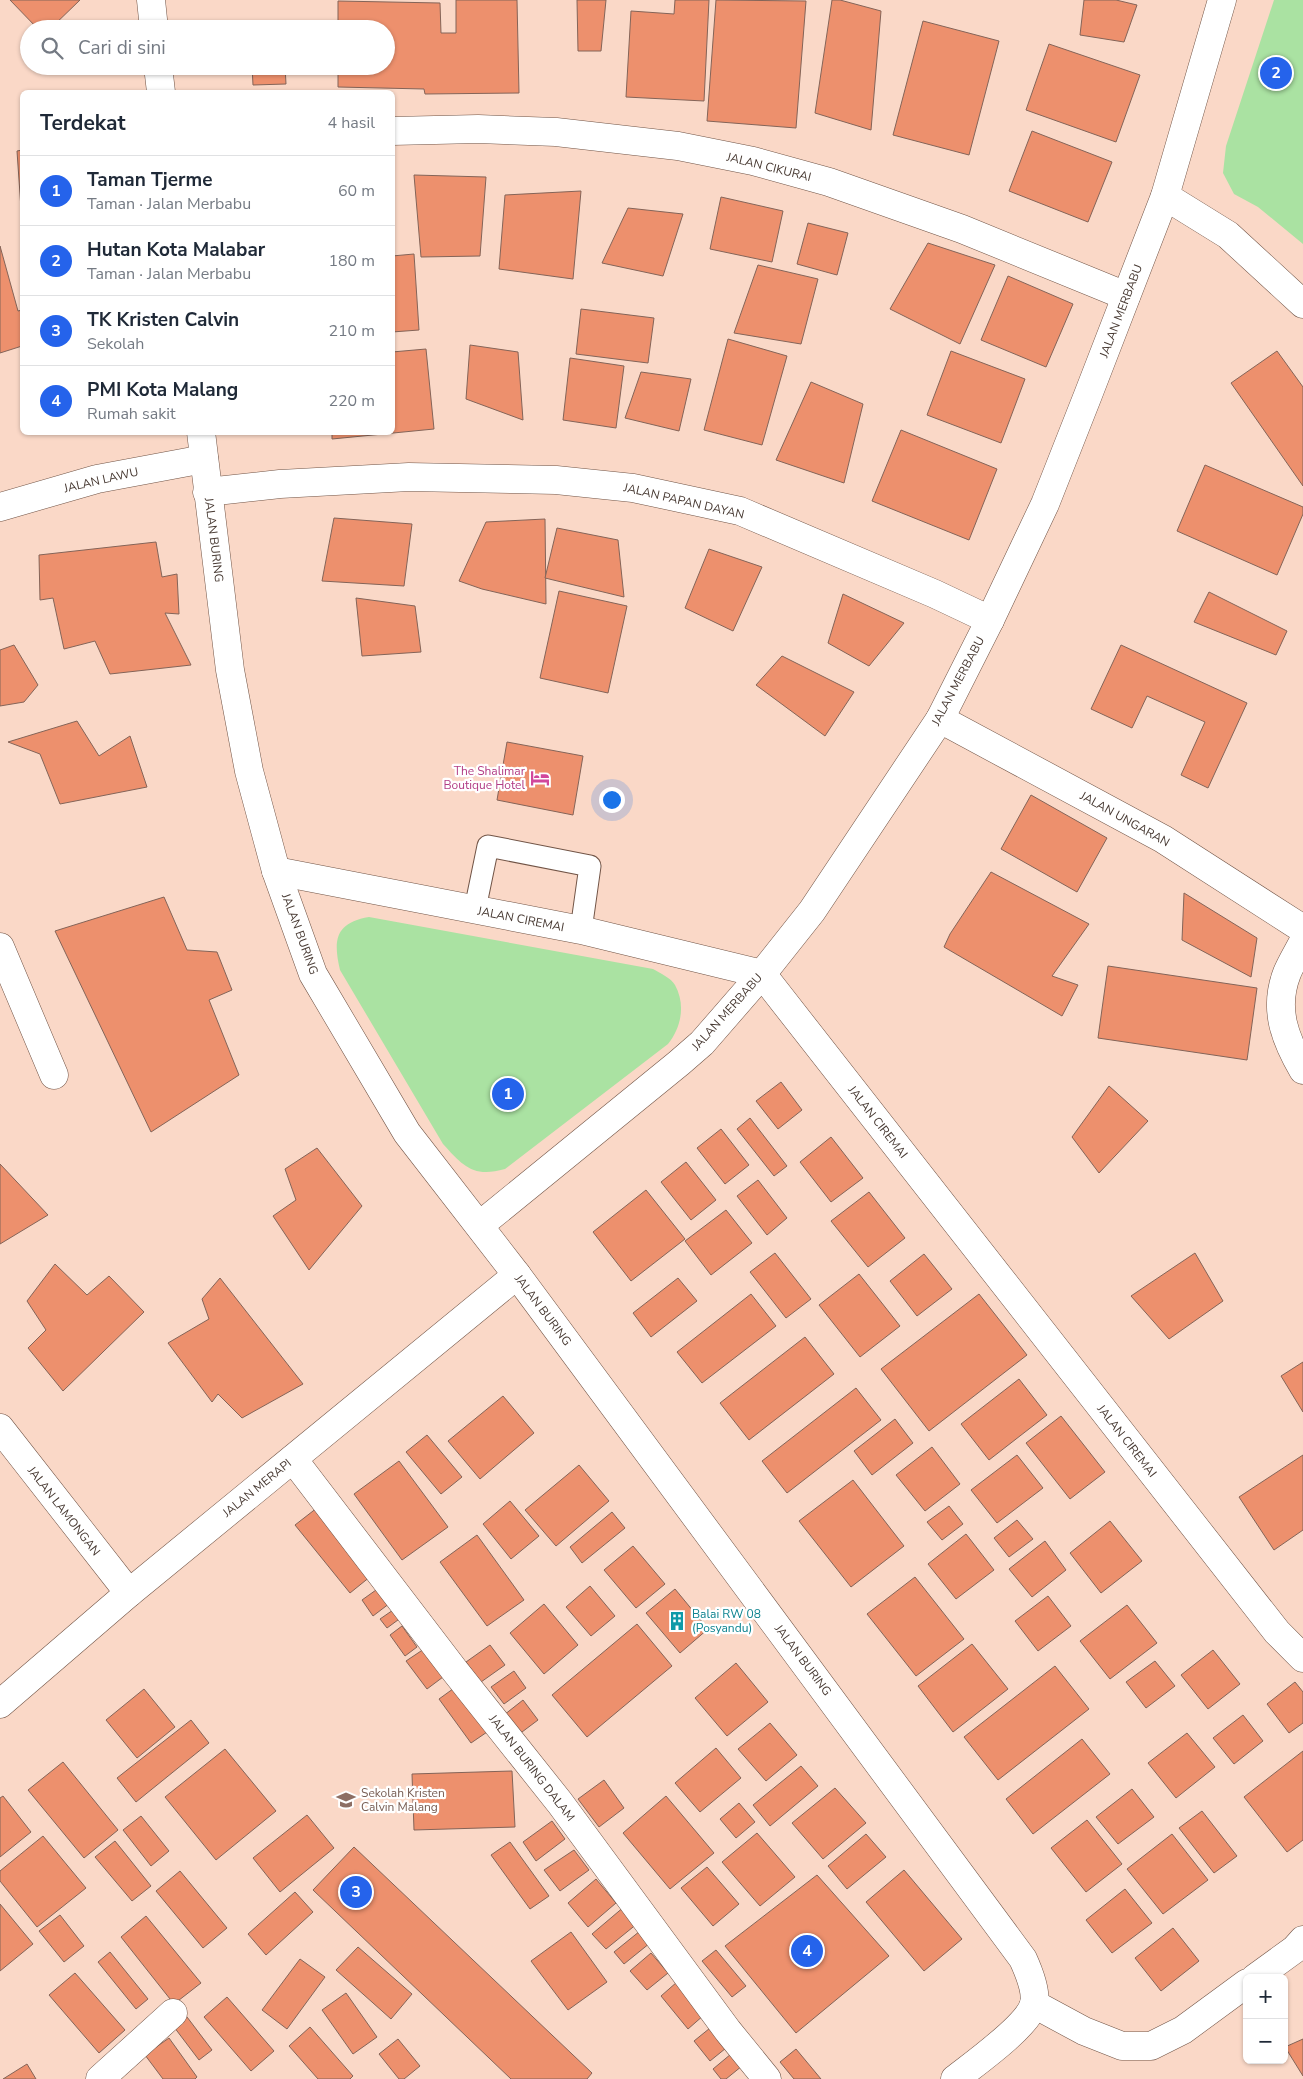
<!DOCTYPE html>
<html lang="id">
<meta charset="utf-8">
<style>
:root{--surface:#fff;--page:#f2f2f3;--text:#1f2937;--muted:#747a83;--line:#e0e1e3;--accent:#2563eb}
body{margin:0;font-family:"Nunito Sans",sans-serif;background:var(--page);color:var(--text)}
.controls{position:absolute;right:15px;bottom:15px;display:grid;overflow:hidden;border-radius:8px;box-shadow:0 1px 4px #0004}
.controls button{width:45px;height:45px;display:grid;place-items:center;padding:0;border:0;border-bottom:1px solid var(--line);background:var(--surface);color:var(--text);font:25px sans-serif}
.you{position:absolute;left:611px;top:799px;width:18px;height:18px;margin:-12px;border:4px solid #fff;border-radius:50%;background:#1a73e8;box-shadow:0 0 0 8px #1a73e833}
.badge{display:grid;place-items:center;width:32px;height:32px;border-radius:50%;background:var(--accent);color:#fff;font-size:16px;font-weight:700}
.pin{position:absolute;translate:-50% -50%;border:2px solid #fff;box-shadow:0 1px 5px #0006}
.list{margin:0;padding:0;list-style:none}
h2{display:flex;justify-content:space-between;align-items:center;height:65px;margin:0;padding:0 20px;font-size:21px}
h2 small{font-size:16px;font-weight:400;color:var(--muted)}
.list li{display:grid;grid-template-columns:32px 1fr auto;gap:15px;align-items:center;box-sizing:border-box;height:70px;padding:0 20px;border-top:1px solid var(--line)}
.list b{display:block;font-size:19px;white-space:nowrap}
.list p{margin:0;font-size:16px;white-space:nowrap;color:var(--muted)}
.list em{font-size:16px;font-style:normal;color:var(--muted)}
.icon{flex:none;width:28px;height:28px;fill:none;stroke:currentColor;stroke-width:2;stroke-linecap:round;stroke-linejoin:round}
.map{position:relative;flex:none;width:1303px;height:2079px;overflow:hidden}
.search{position:absolute;background:var(--surface);box-shadow:0 1px 4px #0004;left:20px;top:20px;width:375px;height:55px;display:flex;align-items:center;gap:12px;box-sizing:border-box;padding:0 18px;border-radius:28px;color:var(--muted);font-size:19px}
.panel{position:absolute;background:var(--surface);box-shadow:0 1px 4px #0004;left:20px;top:90px;width:375px;height:345px;border-radius:8px}
.map>svg:first-child{display:block}
</style>
<div class="map">
<svg width="1303" height="2079" viewBox="0 0 1303 2079">
<rect width="100%" height="100%" fill="#fad8c7"/>
<!-- green -->
<g fill="#aae2a2">
<path d="M1274 0H1303V244L1258 207 1234 194 1223 173 1226 146Z"/>
<path d="M369 917 653 969C660 973 671 978 675 985 686 1005 681 1028 668 1044L505 1169C473 1178 463 1166 443 1144L340 970C333 940 335 923 369 917Z"/>
</g>
<!-- building -->
<g fill="#ed906d" stroke="#846458">
<path d="M10 0H80L50 29H38Z"/>
<path d="M456 0H517L519 93 425 94 424 89 338 87V66H386V29H338V1L440 3 441 33H456Z"/>
<path d="M577 0H606L601 51H578Z"/>
<path d="M675 0H709L704 101 626 97 631 11 674 14Z"/>
<path d="M716 0 806 1 796 128 707 121Z"/>
<path d="M832 0H840L881 11 871 130 815 113Z"/>
<path d="M1084 0H1116L1137 5 1124 42 1080 35Z"/>
<path d="M923 21 999 41 969 155 893 135Z"/>
<path d="M1049 44 1140 75 1116 142 1026 110Z"/>
<path d="M252 66H285L286 84 253 85Z"/>
<path d="M1032 131 1112 162 1088 222 1009 191Z"/>
<path d="M22 150V223L17 151Z"/>
<path d="M414 175 486 177 480 256 421 257Z"/>
<path d="M581 191 573 279 499 269 505 195Z"/>
<path d="M721 197 783 211 772 262 710 249Z"/>
<path d="M628 208 683 214 663 276 602 263Z"/>
<path d="M808 223 848 233 837 275 797 264Z"/>
<path d="M928 243 995 265 960 344 890 309Z"/>
<path d="M0 246 18 311 22 310V346L0 353Z"/>
<path d="M414 254 419 330 392 332V256Z"/>
<path d="M758 265 818 279 801 344 734 333Z"/>
<path d="M1008 276 1073 304 1046 367 981 340Z"/>
<path d="M581 309 654 318 648 363 576 354Z"/>
<path d="M728 339 787 356 762 445 704 430Z"/>
<path d="M470 345 518 352 523 420 466 399Z"/>
<path d="M426 349 434 429 332 439V432H392V352Z"/>
<path d="M951 351 1025 379 1001 443 927 415Z"/>
<path d="M1277 351 1303 387V486L1231 383Z"/>
<path d="M570 358 624 366 616 428 563 420Z"/>
<path d="M641 372 691 379 679 431 625 418Z"/>
<path d="M811 382 863 404 844 483 776 460Z"/>
<path d="M901 430 997 469 969 540 872 501Z"/>
<path d="M1205 465 1303 507V514L1277 575 1177 531Z"/>
<path d="M334 518 412 524 404 586 322 581Z"/>
<path d="M545 519 546 604 482 589 459 581 486 522Z"/>
<path d="M557 528 618 540 624 597 545 578Z"/>
<path d="M156 542 162 577 177 574 179 614 165 613 191 665 110 674 95 641 64 649 53 598 40 600 39 555Z"/>
<path d="M709 549 762 567 733 631 685 608Z"/>
<path d="M559 591 627 606 608 693 540 678Z"/>
<path d="M1209 592 1287 631 1276 655 1194 622Z"/>
<path d="M843 594 904 623 869 666 828 643Z"/>
<path d="M356 598 415 606 421 652 362 656Z"/>
<path d="M14 645 38 685 24 702 0 706V650Z"/>
<path d="M1121 645 1247 703 1208 788 1181 775 1205 722 1147 696 1132 728 1091 709Z"/>
<path d="M782 656 854 692 825 736 756 685Z"/>
<path d="M77 721 99 756 130 736 147 787 60 804 40 754 8 742Z"/>
<path d="M507 742 583 756 573 815 497 800Z"/>
<path d="M1031 795 1107 838 1077 892 1001 849Z"/>
<path d="M991 872 1089 924 1052 976 1078 985 1062 1016 944 947 950 934Z"/>
<path d="M1184 893 1257 938 1251 977 1182 940Z"/>
<path d="M164 897 187 950 217 952 232 990 209 1000 239 1075 151 1132 55 931Z"/>
<path d="M1108 966 1257 988 1247 1060 1098 1038Z"/>
<path d="M781 1082 802 1110 778 1129 756 1101Z"/>
<path d="M1109 1086 1148 1121 1099 1173 1072 1137Z"/>
<path d="M750 1118 787 1166 774 1176 737 1129Z"/>
<path d="M721 1129 749 1165 725 1184 697 1148Z"/>
<path d="M831 1137 863 1178 831 1202 800 1162Z"/>
<path d="M317 1148 362 1206 309 1270 273 1216 296 1200 285 1169Z"/>
<path d="M686 1162 716 1200 691 1220 661 1182Z"/>
<path d="M0 1164 48 1215 0 1244Z"/>
<path d="M758 1180 787 1218 767 1235 737 1196Z"/>
<path d="M646 1190 685 1239 631 1281 593 1232Z"/>
<path d="M869 1192 905 1238 868 1267 831 1221Z"/>
<path d="M726 1210 752 1243 711 1275 685 1241Z"/>
<path d="M775 1253 811 1299 786 1318 750 1272Z"/>
<path d="M1195 1253 1223 1301 1169 1339 1131 1296Z"/>
<path d="M924 1254 952 1289 917 1316 890 1281Z"/>
<path d="M55 1264 87 1295 109 1276 144 1312 63 1391 28 1348 46 1330 27 1301Z"/>
<path d="M859 1274 900 1326 860 1357 819 1305Z"/>
<path d="M220 1278 303 1384 242 1418 218 1394 212 1402 168 1343 209 1319 202 1299Z"/>
<path d="M678 1278 697 1301 651 1337 633 1313Z"/>
<path d="M751 1294 776 1326 702 1383 677 1352Z"/>
<path d="M979 1294 1027 1355 929 1431 881 1369Z"/>
<path d="M805 1337 834 1374 749 1440 720 1403Z"/>
<path d="M1303 1362V1412L1281 1376Z"/>
<path d="M1019 1379 1047 1415 989 1460 961 1424Z"/>
<path d="M856 1388 881 1420 787 1493 762 1461Z"/>
<path d="M503 1396 534 1433 480 1479 448 1441Z"/>
<path d="M1061 1416 1105 1472 1070 1499 1026 1443Z"/>
<path d="M895 1419 913 1443 872 1475 854 1451Z"/>
<path d="M427 1435 462 1477 441 1494 406 1452Z"/>
<path d="M932 1447 960 1484 925 1511 896 1475Z"/>
<path d="M1017 1455 1043 1488 997 1523 971 1490Z"/>
<path d="M1303 1455V1530L1274 1550 1239 1497Z"/>
<path d="M399 1461 448 1527 402 1560 354 1494Z"/>
<path d="M579 1465 609 1501 556 1546 525 1510Z"/>
<path d="M853 1480 904 1546 851 1587 799 1521Z"/>
<path d="M510 1501 539 1536 511 1559 483 1524Z"/>
<path d="M322 1504 376 1572 350 1593 295 1525Z"/>
<path d="M949 1506 963 1524 942 1540 927 1522Z"/>
<path d="M612 1512 625 1528 582 1563 570 1547Z"/>
<path d="M1017 1520 1033 1539 1009 1557 994 1538Z"/>
<path d="M1110 1521 1142 1561 1101 1593 1070 1553Z"/>
<path d="M966 1534 994 1570 956 1599 928 1564Z"/>
<path d="M477 1535 524 1600 487 1626 440 1562Z"/>
<path d="M1045 1541 1066 1570 1032 1597 1009 1569Z"/>
<path d="M633 1546 665 1584 636 1608 604 1570Z"/>
<path d="M915 1577 964 1639 916 1676 867 1614Z"/>
<path d="M383 1585 394 1600 373 1616 362 1600Z"/>
<path d="M590 1586 615 1616 591 1636 566 1607Z"/>
<path d="M675 1589 708 1629 680 1653 646 1613Z"/>
<path d="M1048 1596 1071 1626 1038 1651 1015 1621Z"/>
<path d="M544 1604 578 1645 544 1674 510 1633Z"/>
<path d="M1127 1605 1157 1643 1110 1679 1080 1641Z"/>
<path d="M396 1608 402 1617 387 1628 380 1619Z"/>
<path d="M637 1624 672 1666 587 1737 552 1695Z"/>
<path d="M402 1626 417 1647 405 1656 390 1635Z"/>
<path d="M972 1644 1008 1689 953 1732 918 1686Z"/>
<path d="M490 1645 505 1665 481 1682 466 1662Z"/>
<path d="M427 1647 447 1674 427 1689 406 1661Z"/>
<path d="M1213 1650 1240 1684 1208 1709 1181 1675Z"/>
<path d="M1155 1661 1175 1686 1146 1708 1126 1682Z"/>
<path d="M736 1663 768 1702 727 1736 695 1698Z"/>
<path d="M1055 1666 1089 1709 998 1780 964 1737Z"/>
<path d="M514 1671 526 1688 504 1704 491 1687Z"/>
<path d="M1295 1682 1303 1692V1723L1289 1733 1267 1704Z"/>
<path d="M457 1686 490 1730 471 1743 439 1699Z"/>
<path d="M144 1689 175 1727 137 1758 106 1720Z"/>
<path d="M523 1700 538 1720 518 1735 504 1715Z"/>
<path d="M1243 1715 1263 1741 1234 1764 1213 1738Z"/>
<path d="M191 1720 209 1743 136 1802 117 1778Z"/>
<path d="M770 1723 797 1755 766 1781 738 1749Z"/>
<path d="M1187 1733 1215 1767 1176 1798 1148 1763Z"/>
<path d="M1082 1739 1110 1774 1033 1834 1006 1799Z"/>
<path d="M716 1748 741 1778 700 1812 675 1783Z"/>
<path d="M225 1749 276 1811 216 1860 165 1797Z"/>
<path d="M1303 1751V1840L1287 1852 1244 1797Z"/>
<path d="M63 1762 118 1830 84 1858 28 1790Z"/>
<path d="M801 1766 818 1786 770 1826 753 1805Z"/>
<path d="M512 1771 515 1827 414 1830 412 1774Z"/>
<path d="M604 1780 624 1808 599 1827 578 1799Z"/>
<path d="M835 1788 866 1823 823 1859 792 1823Z"/>
<path d="M1132 1789 1154 1817 1118 1844 1096 1817Z"/>
<path d="M3 1796 31 1832 0 1857V1798Z"/>
<path d="M666 1796 714 1853 670 1889 623 1833Z"/>
<path d="M739 1803 755 1822 736 1838 720 1819Z"/>
<path d="M1202 1811 1237 1856 1214 1873 1179 1828Z"/>
<path d="M307 1815 334 1848 280 1892 253 1858Z"/>
<path d="M141 1816 169 1851 151 1866 123 1830Z"/>
<path d="M1087 1820 1122 1864 1086 1892 1051 1848Z"/>
<path d="M552 1821 565 1839 536 1861 523 1842Z"/>
<path d="M757 1833 795 1877 760 1906 722 1862Z"/>
<path d="M866 1834 886 1857 847 1889 828 1866Z"/>
<path d="M1172 1834 1208 1880 1163 1914 1127 1869Z"/>
<path d="M43 1836 86 1888 37 1927 0 1881V1871Z"/>
<path d="M115 1841 151 1886 132 1901 95 1857Z"/>
<path d="M510 1842 549 1896 530 1909 491 1855Z"/>
<path d="M354 1847 592 2073 587 2079H511L313 1890Z"/>
<path d="M574 1850 589 1870 560 1891 544 1870Z"/>
<path d="M707 1867 739 1904 713 1926 681 1888Z"/>
<path d="M904 1870 962 1939 924 1971 866 1902Z"/>
<path d="M180 1871 227 1928 203 1948 156 1891Z"/>
<path d="M817 1875 889 1956 796 2033 725 1946Z"/>
<path d="M596 1879 616 1903 588 1927 568 1903Z"/>
<path d="M1125 1889 1152 1923 1112 1953 1086 1920Z"/>
<path d="M295 1892 313 1912 266 1955 248 1934Z"/>
<path d="M0 1904 33 1944 0 1971Z"/>
<path d="M625 1906 638 1923 606 1949 592 1934Z"/>
<path d="M60 1915 84 1946 64 1962 39 1931Z"/>
<path d="M146 1916 201 1983 174 2004 121 1937Z"/>
<path d="M1173 1928 1199 1961 1161 1991 1135 1958Z"/>
<path d="M640 1931 650 1943 624 1964 614 1952Z"/>
<path d="M571 1932 607 1982 568 2010 531 1961Z"/>
<path d="M358 1947 412 1994 391 2019 336 1970Z"/>
<path d="M716 1950 746 1986 732 1997 702 1961Z"/>
<path d="M110 1952 148 1999 136 2009 98 1962Z"/>
<path d="M651 1953 668 1973 647 1990 630 1971Z"/>
<path d="M300 1959 325 1977 287 2029 262 2010Z"/>
<path d="M75 1973 125 2030 99 2053 49 1995Z"/>
<path d="M677 1982 704 2015 688 2029 661 1996Z"/>
<path d="M346 1993 377 2037 353 2054 322 2010Z"/>
<path d="M227 1997 274 2051 251 2071 204 2017Z"/>
<path d="M184 2013 212 2050 199 2060 171 2023Z"/>
<path d="M715 2024 731 2044 710 2061 694 2041Z"/>
<path d="M310 2027 353 2076 350 2079H318L289 2046Z"/>
<path d="M169 2038 197 2077 195 2079H163L145 2055Z"/>
<path d="M398 2039 420 2066 404 2079H399L379 2054Z"/>
<path d="M1303 2039V2076L1285 2047Z"/>
<path d="M796 2049 821 2079H794L780 2062Z"/>
<path d="M731 2054 742 2066 726 2079H721L713 2069Z"/>
<path d="M27 2064 36 2079H3Z"/>
</g>
<g fill="none" stroke-linecap="round" stroke-linejoin="round">
<!-- service casing -->
<g stroke="#715446" stroke-width="23">
<path id="service" d="M475 909 488 846 590 866 581 930"/>
</g>
<!-- minor casing -->
<g stroke="#715446" stroke-width="29">
<g id="minor">
<path d="M392 131 478 129 556 132 678 146 753 161 829 182 962 229 1126 296"/>
<path d="M1165 196 1228 235 1303 304"/>
<path d="M207 492 280 484 409 477 556 480 633 488 740 511 935 594 990 620"/>
<path d="M0 507 97 479 204 459"/>
<path d="M940 719 1163 839 1303 929"/>
<path d="M1303 942C1298 952 1291 963 1287 973 1273 1009 1285 1039 1303 1070"/>
<path d="M0 947 54 1075"/>
<path d="M762 974 1277 1632 1303 1658"/>
<path d="M0 1428 129 1593"/>
<path d="M293 1459 455 1671 560 1803 728 2031 767 2079"/>
<path d="M0 1704 129 1593 517 1275"/>
<path d="M1255 1978 1295 1949 1303 1940"/>
<path d="M1034 2004 1084 2031 1122 2046H1151L1183 2030 1247 1983"/>
<path d="M100 2079 173 2013"/>
</g>
</g>
<!-- tertiary casing -->
<g stroke="#715446" stroke-width="29">
<g id="tertiary">
<path d="M151 0 154 29"/>
<path d="M158 66 161 92"/>
<path d="M201 432 230 670 249 771 276 871 313 974 407 1133 517 1275 1023 1959C1028 1970 1037 1991 1034 2004 1028 2026 974 2064 955 2079"/>
<path d="M276 871 581 930 762 974"/>
<path d="M480 1225 679 1063 702 1043 762 974 812 911 940 719 990 620 1045 504 1088 395 1165 196 1222 0"/>
</g>
</g>
<!-- service -->
<use href="#service" stroke="#fff" stroke-width="21"/>
<!-- minor -->
<use href="#minor" stroke="#fff" stroke-width="28"/>
<!-- tertiary -->
<use href="#tertiary" stroke="#fff" stroke-width="28"/>
</g>
<!-- icons -->
<defs>
<g id="hotel-bare" transform="scale(1.5)"><path d="M-6-4.5h1.5V1H6V5H4.5V3h-9V5H-6ZM-4 0a1.8 1.8 0 1 1 3.6 0ZM.5 0V-2.5h3Q6-2.5 6 0Z" fill="#d1479c" stroke="#fff" stroke-width="2.5" paint-order="stroke"/></g>
<g id="building-bare" transform="scale(1.5)"><path d="M-4-6H4V6H1V3H-1V6H-4ZM-2.5-4.3h1.7v1.8h-1.7ZM.8-4.3h1.7v1.8H.8ZM-2.5-1h1.7V.8h-1.7ZM.8-1h1.7V.8H.8Z" fill="#0f9aa8" stroke="#fff" stroke-width="2.5" paint-order="stroke"/></g>
<g id="school-bare" transform="scale(1.5)"><path d="M0-5L7-2L0 1L-7-2ZM-4 1L0 2.5L4 1V4Q0 6-4 4Z" fill="#8d6e63" stroke="#fff" stroke-width="2.5" paint-order="stroke"/></g>
</defs>
<g fill-rule="evenodd">
<use href="#hotel-bare" x="540" y="778"/>
<use href="#building-bare" x="677" y="1621"/>
<use href="#school-bare" x="346" y="1800"/>
</g>
<g text-anchor="middle" dominant-baseline="central" stroke-width="4.5" stroke-linejoin="round" paint-order="stroke">
<!-- street labels -->
<g font-size="12" fill="#473932" stroke="#fff">
<text transform="translate(769 167) rotate(14)">JALAN CIKURAI</text>
<text transform="translate(1121 311) rotate(-69)">JALAN MERBABU</text>
<text transform="translate(101 480) rotate(-13)">JALAN LAWU</text>
<text transform="translate(684 501) rotate(13)">JALAN PAPAN DAYAN</text>
<text transform="translate(214 540) rotate(83)">JALAN BURING</text>
<text transform="translate(958 681) rotate(-62)">JALAN MERBABU</text>
<text transform="translate(1125 819) rotate(29)">JALAN UNGARAN</text>
<text transform="translate(521 919) rotate(11)">JALAN CIREMAI</text>
<text transform="translate(300 934) rotate(70)">JALAN BURING</text>
<text transform="translate(727 1012) rotate(-48)">JALAN MERBABU</text>
<text transform="translate(878 1122) rotate(52)">JALAN CIREMAI</text>
<text transform="translate(543 1310) rotate(53)">JALAN BURING</text>
<text transform="translate(1127 1441) rotate(52)">JALAN CIREMAI</text>
<text transform="translate(257 1488) rotate(-39)">JALAN MERAPI</text>
<text transform="translate(64 1511) rotate(52)">JALAN LAMONGAN</text>
<text transform="translate(803 1660) rotate(53)">JALAN BURING</text>
<text transform="translate(532 1768) rotate(52)">JALAN BURING DALAM</text>
</g>
<!-- hotel labels -->
<g font-size="12" fill="#b23c85" stroke="#fff" text-anchor="end">
<text x="525" y="771">The Shalimar<tspan x="525" dy="14">Boutique Hotel</tspan></text>
</g>
<!-- culture labels -->
<g font-size="12" fill="#0d838f" stroke="#fff" text-anchor="start">
<text x="692" y="1614">Balai RW 08<tspan x="692" dy="14">(Posyandu)</tspan></text>
</g>
<!-- education labels -->
<g font-size="12" fill="#785e54" stroke="#fff" text-anchor="start">
<text x="361" y="1793">Sekolah Kristen<tspan x="361" dy="14">Calvin Malang</tspan></text>
</g>
</g>
</svg>
<div class="controls">
<button>+</button>
<button>−</button>
</div>
<div class="you"></div>
<div class="pin badge" style="left:508px;top:1094px">1</div>
<div class="pin badge" style="left:1276px;top:73px">2</div>
<div class="pin badge" style="left:356px;top:1892px">3</div>
<div class="pin badge" style="left:807px;top:1951px">4</div>
<div class="search"><svg class="icon" aria-label="search" viewBox="0 0 24 24"><circle cx="10" cy="10" r="6"/><path d="M15 15l6 6"/></svg>Cari di sini</div>
<section class="panel">
<h2>Terdekat<small>4 hasil</small></h2>
<ul class="list">
<li><span class="badge">1</span><div><b>Taman Tjerme</b><p>Taman · Jalan Merbabu</p></div><em>60 m</em></li>
<li><span class="badge">2</span><div><b>Hutan Kota Malabar</b><p>Taman · Jalan Merbabu</p></div><em>180 m</em></li>
<li><span class="badge">3</span><div><b>TK Kristen Calvin</b><p>Sekolah</p></div><em>210 m</em></li>
<li><span class="badge">4</span><div><b>PMI Kota Malang</b><p>Rumah sakit</p></div><em>220 m</em></li>
</ul>
</section>
</div>
